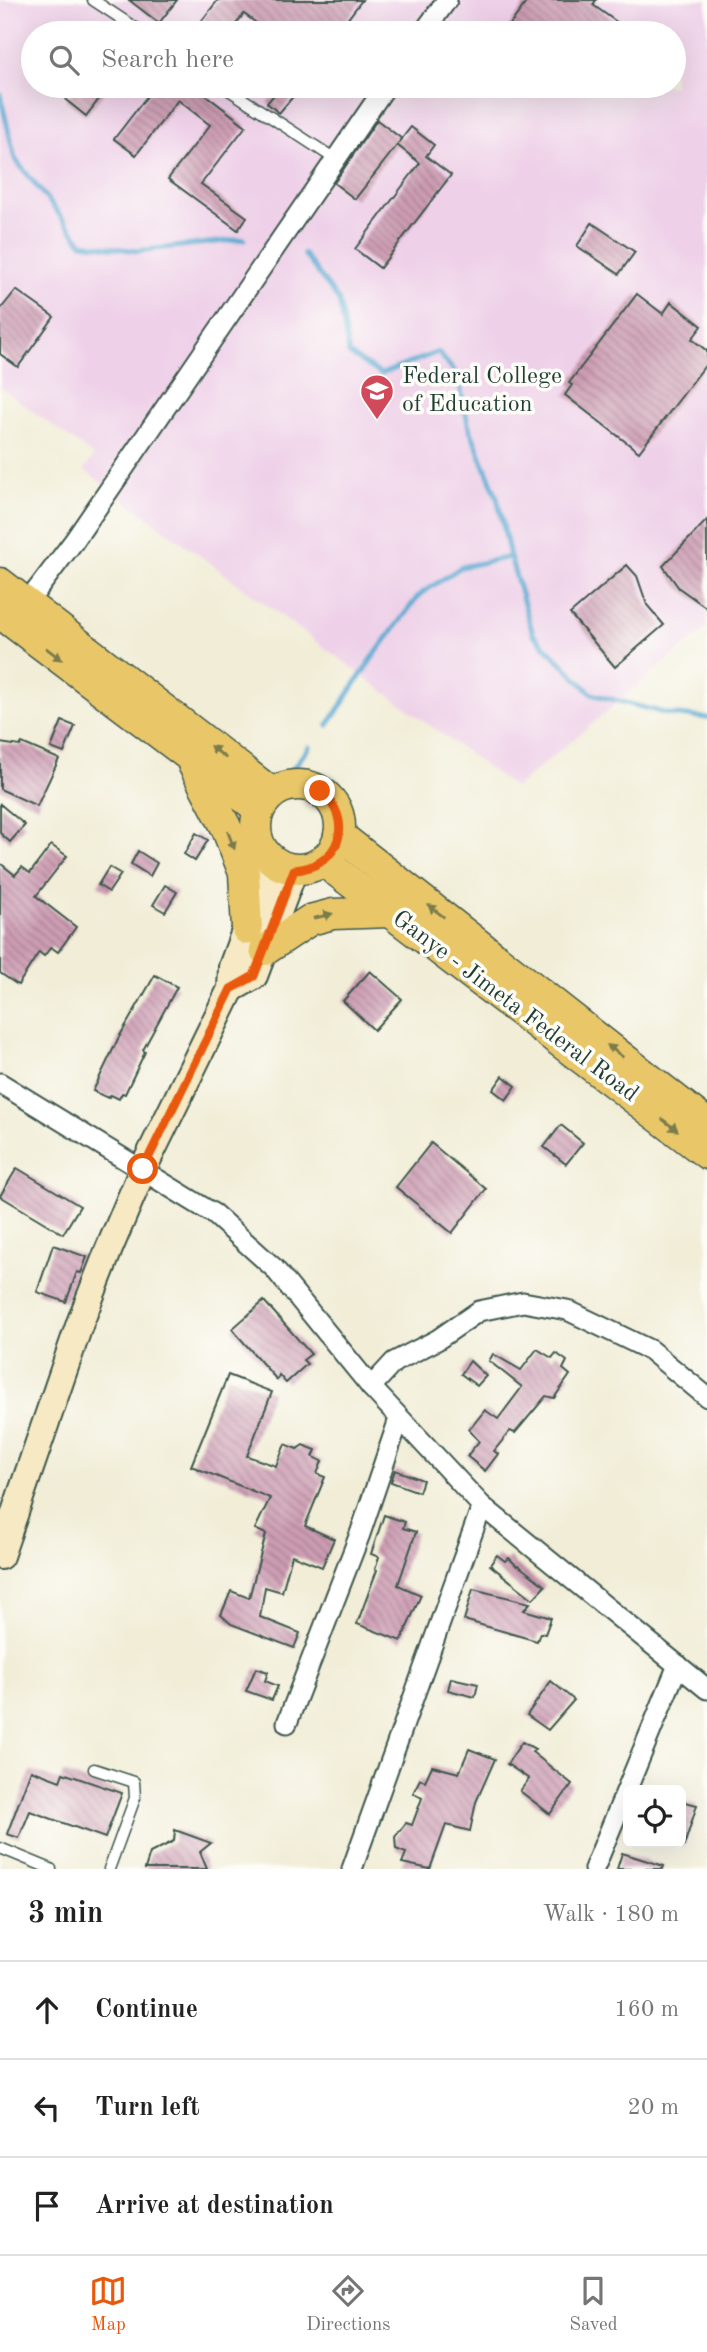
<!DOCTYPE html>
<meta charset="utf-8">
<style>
:root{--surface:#fff;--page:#f6f6f6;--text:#222;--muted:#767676;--line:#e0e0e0;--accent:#ea580c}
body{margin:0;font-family:"Old Standard TT",serif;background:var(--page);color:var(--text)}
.controls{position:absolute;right:21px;bottom:21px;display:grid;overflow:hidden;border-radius:10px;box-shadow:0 7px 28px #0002}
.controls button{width:63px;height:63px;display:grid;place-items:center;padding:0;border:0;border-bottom:2px solid var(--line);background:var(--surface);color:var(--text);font:35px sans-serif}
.stop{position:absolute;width:21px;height:21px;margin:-16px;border:5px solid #ea580c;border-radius:50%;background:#fff}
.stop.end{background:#ea580c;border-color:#fff;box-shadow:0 2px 7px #0008}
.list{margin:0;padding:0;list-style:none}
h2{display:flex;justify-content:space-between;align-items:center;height:91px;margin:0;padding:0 28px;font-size:30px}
h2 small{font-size:23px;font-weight:400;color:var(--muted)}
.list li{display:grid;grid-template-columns:46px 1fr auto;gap:21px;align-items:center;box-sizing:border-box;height:98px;padding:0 28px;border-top:2px solid var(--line)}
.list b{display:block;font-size:26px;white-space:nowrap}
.list em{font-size:23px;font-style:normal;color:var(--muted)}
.icon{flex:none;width:38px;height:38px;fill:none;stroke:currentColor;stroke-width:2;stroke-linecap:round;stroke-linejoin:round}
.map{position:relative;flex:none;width:707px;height:1869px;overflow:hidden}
.search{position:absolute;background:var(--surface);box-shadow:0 7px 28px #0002;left:21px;right:21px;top:21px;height:77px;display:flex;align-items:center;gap:18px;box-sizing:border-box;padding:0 24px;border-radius:38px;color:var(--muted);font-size:26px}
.sheet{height:385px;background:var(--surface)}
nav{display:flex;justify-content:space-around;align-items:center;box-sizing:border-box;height:98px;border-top:2px solid var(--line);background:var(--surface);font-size:19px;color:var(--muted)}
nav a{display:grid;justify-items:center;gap:4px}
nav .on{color:var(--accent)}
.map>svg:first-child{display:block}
</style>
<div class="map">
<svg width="707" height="1869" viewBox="0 0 707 1869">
<defs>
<pattern id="building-back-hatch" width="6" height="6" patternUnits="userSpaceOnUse" patternTransform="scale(1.75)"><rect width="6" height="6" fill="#cd9cb3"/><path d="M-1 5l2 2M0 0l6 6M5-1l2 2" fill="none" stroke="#a68092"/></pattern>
</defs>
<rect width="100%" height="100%" fill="#fdfcf7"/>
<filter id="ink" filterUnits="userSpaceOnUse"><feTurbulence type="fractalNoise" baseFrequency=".0143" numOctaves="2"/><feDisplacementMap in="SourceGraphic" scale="14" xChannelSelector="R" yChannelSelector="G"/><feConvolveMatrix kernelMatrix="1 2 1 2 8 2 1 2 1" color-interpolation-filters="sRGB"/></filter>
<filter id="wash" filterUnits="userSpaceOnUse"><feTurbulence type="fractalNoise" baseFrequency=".00686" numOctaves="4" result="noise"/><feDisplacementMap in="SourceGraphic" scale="28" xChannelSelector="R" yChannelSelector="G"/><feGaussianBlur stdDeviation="1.57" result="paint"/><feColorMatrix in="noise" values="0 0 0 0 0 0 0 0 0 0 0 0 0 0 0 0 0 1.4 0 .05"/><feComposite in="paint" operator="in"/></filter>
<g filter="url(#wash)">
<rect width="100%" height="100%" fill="#f1edd7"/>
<!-- built -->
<path fill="#eed0e8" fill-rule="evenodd" d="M0 0H707V628L515 788 84 470 94 456 0 387ZM33 33H674V86H33Z"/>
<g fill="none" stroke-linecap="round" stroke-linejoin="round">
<!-- stream -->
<g stroke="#56a7d0" stroke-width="5">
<path d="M0 94 15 159 82 243 137 251 244 239"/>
<path d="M304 254 339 301 349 354 381 374 438 352 458 376 468 424 497 497 510 557 533 634 592 694 668 714 707 718"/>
<path d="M328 725 373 657 419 595 461 567 510 557"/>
<path d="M288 775 309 747"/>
</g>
</g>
<g id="blocks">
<!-- building -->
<g fill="url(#building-back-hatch)">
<path d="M129 0H177L159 23Z"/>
<path d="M218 0H362L337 33H270L244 14 229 33H192Z"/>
<path d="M528 0H596L593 5 632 33H589L578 26 572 33H520L509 26Z"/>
<path d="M77 86H109L86 116 66 100Z"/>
<path d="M155 86H194L246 126 201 184 247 217 238 230 168 179 210 125 178 100 136 155 114 139Z"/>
<path d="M281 86H302L279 113 267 103Z"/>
<path d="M377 120 402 139 355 199 334 183Z"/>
<path d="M411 127 434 145 426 156 451 175 380 268 355 249 420 163 397 145Z"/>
<path d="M592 223 635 252 619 274 577 246Z"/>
<path d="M16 290 54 317 18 367 0 354V310Z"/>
<path d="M637 294 663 314 671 302 702 326 692 339 707 351V363L639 452 565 395 572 385 569 383Z"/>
<path d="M707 520V608L679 588 663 566Z"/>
<path d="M627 565 637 576 647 605 664 625 615 667 570 614Z"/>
<path d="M62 721 75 726 64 753 51 748Z"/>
<path d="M0 743 20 746 22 743 59 759 37 806 0 789Z"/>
<path d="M0 804 25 825 10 842 0 833Z"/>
<path d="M196 833 208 840 195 861 184 854Z"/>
<path d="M51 845 67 856 36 896 76 927 58 952 51 947 44 956 39 952 18 985 0 973V863L15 875 22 867 30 873Z"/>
<path d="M138 851 157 863 150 876 131 864Z"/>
<path d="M109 867 121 874 109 892 98 885Z"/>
<path d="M165 885 177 892 165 912 153 905Z"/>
<path d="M370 971 402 999 374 1030 343 1001Z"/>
<path d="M155 975 177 987 143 1050 145 1052 125 1094 122 1093 119 1099 111 1095 108 1098 93 1091 118 1039Z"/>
<path d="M503 1076 516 1086 506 1100 493 1090Z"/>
<path d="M561 1125 583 1143 566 1164 544 1147Z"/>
<path d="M431 1143 486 1189 452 1233 396 1187Z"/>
<path d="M17 1168 80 1206 63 1234 0 1196Z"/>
<path d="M53 1245 87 1257 81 1273 77 1272 66 1302 37 1292Z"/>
<path d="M264 1301 311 1354 303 1360 307 1364 286 1383 279 1375 277 1380 232 1329Z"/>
<path d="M537 1349 552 1358 556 1353 567 1361 563 1369 570 1375 554 1398 546 1396 515 1433 510 1431 494 1451 498 1454 485 1471 467 1456 479 1441 469 1430 485 1410 498 1419 522 1387 489 1361 493 1354 521 1370Z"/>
<path d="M470 1361 486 1376 477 1386 461 1374Z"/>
<path d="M228 1375 272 1392 247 1456 276 1466 285 1444 297 1449 303 1445 316 1450 313 1457 322 1461 317 1474 325 1477 305 1526 334 1539 322 1567 292 1555 282 1592 265 1587 260 1617 300 1633 294 1648 231 1624 221 1615 231 1591 249 1598 266 1534 255 1529 270 1498 191 1466Z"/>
<path d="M395 1470 423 1480 419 1492 391 1482Z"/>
<path d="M384 1515 405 1522 403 1528 416 1532 398 1585 421 1595 401 1641 357 1624 377 1570 375 1569 379 1557 371 1554Z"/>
<path d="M497 1555 505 1561 509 1558 517 1566 518 1565 545 1586 533 1599 490 1565Z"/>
<path d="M473 1589 530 1603 524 1610 551 1618 545 1634 540 1633 537 1641 464 1620Z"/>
<path d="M256 1668 268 1672 265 1681 278 1686 272 1700 246 1691Z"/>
<path d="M451 1678 478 1684 475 1697 448 1690Z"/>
<path d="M551 1681 574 1700 548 1730 527 1715Z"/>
<path d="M522 1742 535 1749 532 1752 572 1784 550 1814 520 1791 529 1779 507 1764Z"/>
<path d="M469 1749 495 1759 476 1802 470 1831 446 1825 430 1869 402 1863 406 1853 396 1849 395 1837 406 1823 412 1825 422 1798 413 1793 420 1779 425 1781 432 1766 459 1773Z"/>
<path d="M31 1770 60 1781 63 1773 122 1793 105 1838 30 1811 19 1838 7 1834Z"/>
<path d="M681 1801 697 1805 684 1846H681Z"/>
<path d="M175 1830 211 1843 200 1852 207 1869H145L150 1853 174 1841Z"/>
<path d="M622 1853 664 1866 663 1869H617Z"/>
</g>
</g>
</g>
<g filter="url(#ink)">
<use href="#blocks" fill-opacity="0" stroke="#3e574c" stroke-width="2"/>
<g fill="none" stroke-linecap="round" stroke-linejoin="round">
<!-- service casing -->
<g stroke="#3e574c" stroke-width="13">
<g id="service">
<path d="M93 0 143 33"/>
<path d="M223 86 335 159"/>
<path d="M94 1769 134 1782 135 1798 109 1869"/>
<path d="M0 1848 51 1869"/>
</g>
</g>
<!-- minor casing -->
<g stroke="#3e574c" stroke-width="23">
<g id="minor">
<path d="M423 33 447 0"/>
<path d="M21 611 74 541 386 86"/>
<path d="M0 1083 214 1214 274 1268 371 1387 482 1506 707 1689"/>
<path d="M371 1387 394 1362 437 1340 479 1311 523 1302 567 1310 650 1350 707 1397"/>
<path d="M287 1723 360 1534 399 1419"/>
<path d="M352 1869 482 1506"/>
<path d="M594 1869 678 1665"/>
</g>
</g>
<!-- secondary casing -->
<g stroke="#3e574c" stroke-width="30">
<g id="secondary">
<path d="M231 989 254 976 294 870"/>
<path d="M0 1556 80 1323 109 1249 143 1169 231 989 232 967 271 860"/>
</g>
</g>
<!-- primary casing -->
<g stroke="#3e574c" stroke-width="33">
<g id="primary">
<path d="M0 583 272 793"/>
<path d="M0 613 259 809"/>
<path d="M193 764 226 827 244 873 247 929"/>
<circle cx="298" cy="827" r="42"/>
<path d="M339 835 707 1124"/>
<path d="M323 861 707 1154"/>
<path d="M265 950 310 920 333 914 391 912"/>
</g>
</g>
<!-- service -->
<use href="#service" stroke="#fff" stroke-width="10"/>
<!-- minor -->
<use href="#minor" stroke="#fff" stroke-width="19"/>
<!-- secondary -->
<use href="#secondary" stroke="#f6e9c3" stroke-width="26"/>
<!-- primary -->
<use href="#primary" stroke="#e9c769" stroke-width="30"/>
</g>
<!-- one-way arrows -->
<defs><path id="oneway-solid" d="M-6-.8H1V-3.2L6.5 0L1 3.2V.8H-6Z" transform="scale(1.75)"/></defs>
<g fill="#7a7b4c">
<use href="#oneway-solid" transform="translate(54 654) rotate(37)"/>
<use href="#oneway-solid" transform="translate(218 752) rotate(-142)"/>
<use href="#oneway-solid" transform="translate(231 840) rotate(69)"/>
<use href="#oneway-solid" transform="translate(436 911) rotate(-142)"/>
<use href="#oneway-solid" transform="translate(323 916) rotate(-14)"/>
<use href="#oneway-solid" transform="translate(615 1051) rotate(-142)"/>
<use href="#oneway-solid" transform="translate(670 1125) rotate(37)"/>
</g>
</g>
<g fill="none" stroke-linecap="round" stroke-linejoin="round" filter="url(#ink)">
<!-- route -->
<path stroke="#ea580c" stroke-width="9" d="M143 1169 231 989 254 976 294 870C340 867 356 820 320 791"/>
</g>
<!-- icons -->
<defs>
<g id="school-pin" transform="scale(1.75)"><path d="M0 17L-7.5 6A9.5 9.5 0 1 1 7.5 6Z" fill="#d1495b" stroke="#fdfcf7"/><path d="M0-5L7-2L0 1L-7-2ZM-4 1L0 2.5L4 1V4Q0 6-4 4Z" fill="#fff"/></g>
</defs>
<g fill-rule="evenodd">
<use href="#school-pin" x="377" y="391"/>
</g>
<g text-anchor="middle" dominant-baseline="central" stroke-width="7" stroke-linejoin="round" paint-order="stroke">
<!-- poi labels -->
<g font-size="24" fill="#1f3d34" stroke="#fdfcf7" text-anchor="start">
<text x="402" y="377">Federal College<tspan x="402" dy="28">of Education</tspan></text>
</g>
<!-- street labels -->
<g font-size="24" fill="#1f3d34" stroke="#fdfcf7">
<text transform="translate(515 1007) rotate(37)">Ganye - Jimeta Federal Road</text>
</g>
</g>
</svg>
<div class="controls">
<button><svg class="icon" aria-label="locate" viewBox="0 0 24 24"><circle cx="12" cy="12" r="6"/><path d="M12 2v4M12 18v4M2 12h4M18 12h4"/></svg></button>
</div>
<div class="stop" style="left:143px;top:1169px"></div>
<div class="stop end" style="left:320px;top:791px"></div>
<div class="search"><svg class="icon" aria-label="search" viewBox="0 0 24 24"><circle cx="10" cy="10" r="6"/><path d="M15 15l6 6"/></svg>Search here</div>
</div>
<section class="sheet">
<h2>3 min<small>Walk · 180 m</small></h2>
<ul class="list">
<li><svg class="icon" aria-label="ahead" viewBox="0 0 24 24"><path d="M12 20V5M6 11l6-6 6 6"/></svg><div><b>Continue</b></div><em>160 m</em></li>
<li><svg class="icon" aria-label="left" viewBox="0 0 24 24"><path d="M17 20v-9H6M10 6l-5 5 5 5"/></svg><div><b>Turn left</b></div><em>20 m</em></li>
<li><svg class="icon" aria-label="arrive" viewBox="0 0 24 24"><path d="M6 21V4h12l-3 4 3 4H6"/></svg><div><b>Arrive at destination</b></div></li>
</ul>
</section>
<nav>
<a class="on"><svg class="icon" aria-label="map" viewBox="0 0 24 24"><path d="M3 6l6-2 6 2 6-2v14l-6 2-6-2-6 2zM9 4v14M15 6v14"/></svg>Map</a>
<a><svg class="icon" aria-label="directions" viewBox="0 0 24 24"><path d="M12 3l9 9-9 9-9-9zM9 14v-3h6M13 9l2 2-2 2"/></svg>Directions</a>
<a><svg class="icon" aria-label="saved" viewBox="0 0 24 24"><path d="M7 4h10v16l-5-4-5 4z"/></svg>Saved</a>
</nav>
